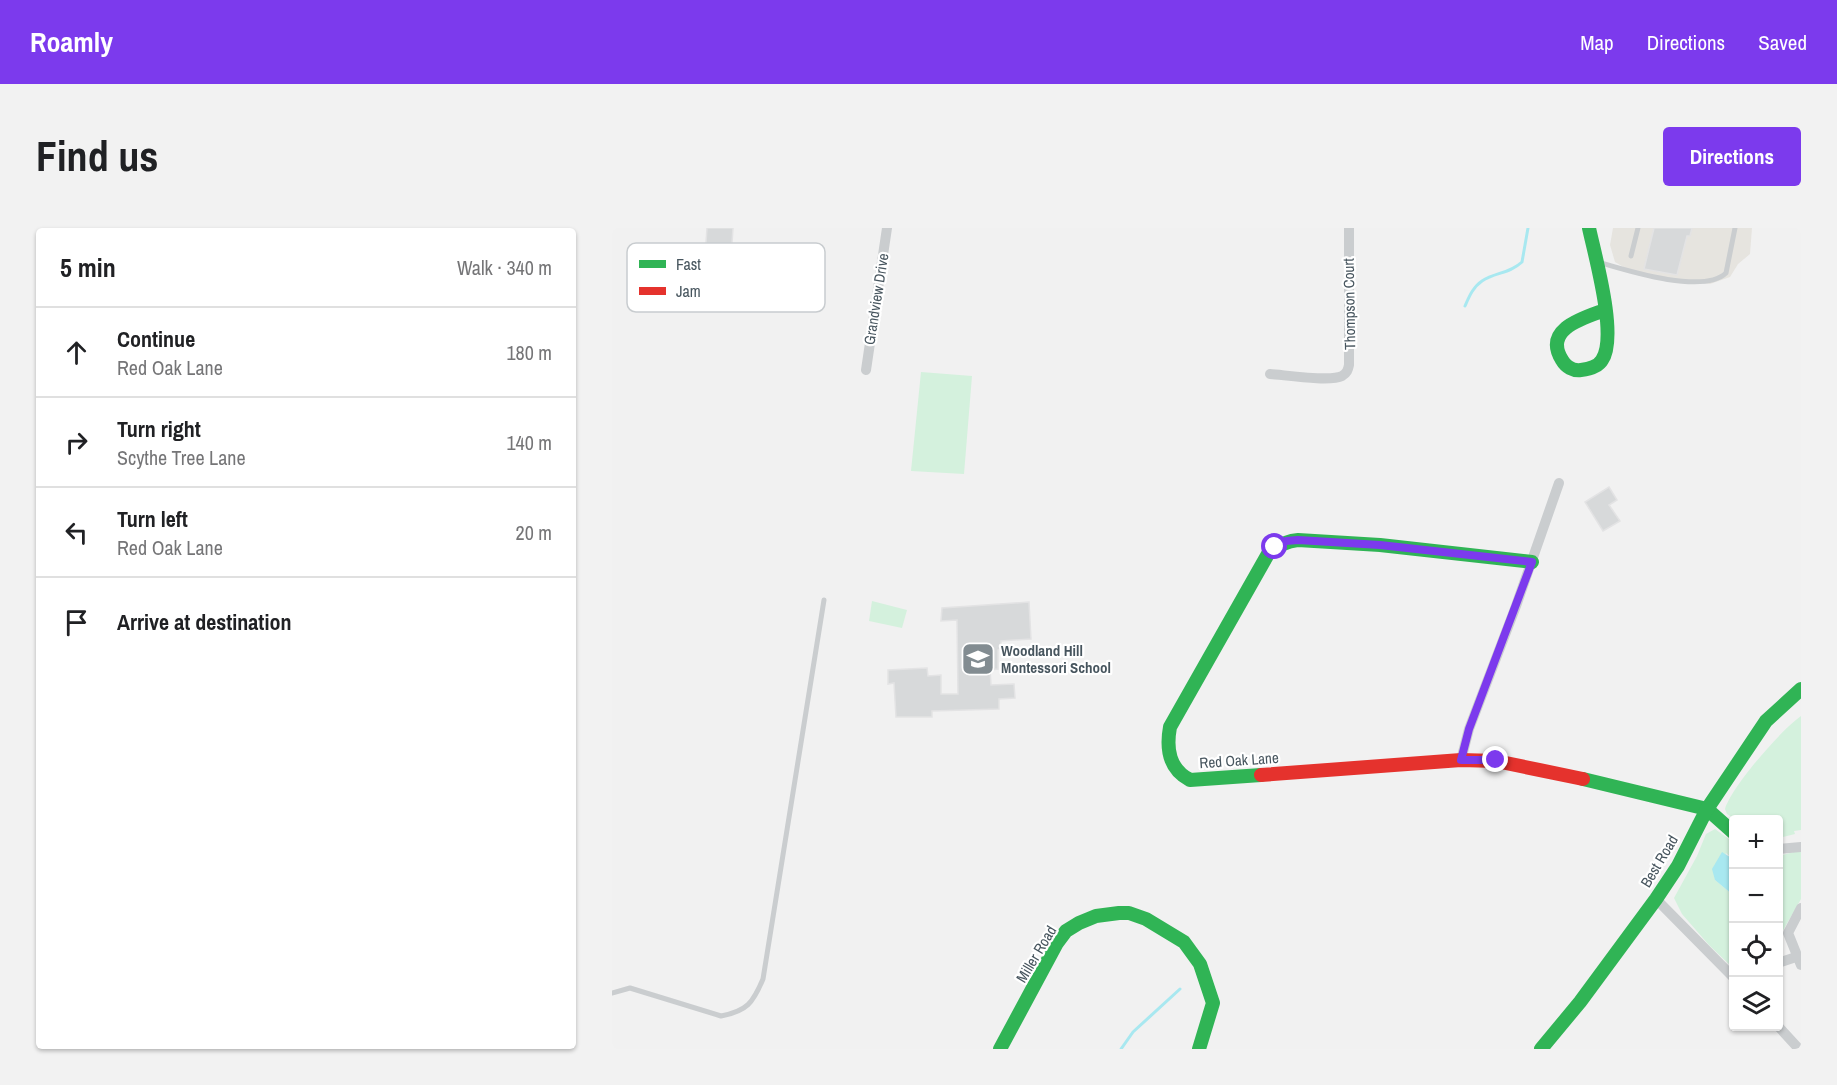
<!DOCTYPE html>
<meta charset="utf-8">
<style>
:root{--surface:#fff;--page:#f2f2f2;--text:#202124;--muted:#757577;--line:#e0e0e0;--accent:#7c3aed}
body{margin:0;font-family:"Archivo Narrow",sans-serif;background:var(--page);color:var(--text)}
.controls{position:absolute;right:18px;bottom:18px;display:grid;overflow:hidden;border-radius:6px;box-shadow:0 2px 4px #0004}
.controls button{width:54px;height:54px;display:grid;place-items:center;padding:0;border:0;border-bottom:2px solid var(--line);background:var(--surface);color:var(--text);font:30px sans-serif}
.stop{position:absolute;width:18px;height:18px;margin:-14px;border:4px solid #7c3aed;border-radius:50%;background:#fff}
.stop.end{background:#7c3aed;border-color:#fff;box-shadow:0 2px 6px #0008}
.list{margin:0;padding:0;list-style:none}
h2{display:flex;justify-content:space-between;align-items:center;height:78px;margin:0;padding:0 24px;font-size:26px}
h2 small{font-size:20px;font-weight:400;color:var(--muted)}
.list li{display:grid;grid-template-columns:39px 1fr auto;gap:18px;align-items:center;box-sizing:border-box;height:90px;padding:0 24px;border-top:2px solid var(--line)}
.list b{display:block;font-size:22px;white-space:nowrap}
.list p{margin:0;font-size:20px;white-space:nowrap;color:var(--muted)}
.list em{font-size:20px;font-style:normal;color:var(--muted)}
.icon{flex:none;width:33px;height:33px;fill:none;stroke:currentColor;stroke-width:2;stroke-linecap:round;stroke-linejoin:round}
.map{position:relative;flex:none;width:1189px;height:821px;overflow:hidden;border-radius:6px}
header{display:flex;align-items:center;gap:36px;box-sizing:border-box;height:84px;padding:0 30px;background:var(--accent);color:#fff}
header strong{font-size:28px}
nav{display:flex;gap:33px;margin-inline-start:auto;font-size:21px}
.intro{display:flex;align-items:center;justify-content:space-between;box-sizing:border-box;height:144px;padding:0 36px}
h1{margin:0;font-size:42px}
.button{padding:15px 27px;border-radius:6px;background:var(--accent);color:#fff;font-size:21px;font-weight:700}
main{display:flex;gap:36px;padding:0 36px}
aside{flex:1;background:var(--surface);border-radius:6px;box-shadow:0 2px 4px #0004}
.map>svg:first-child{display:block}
</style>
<header>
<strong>Roamly</strong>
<nav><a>Map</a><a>Directions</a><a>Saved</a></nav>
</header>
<div class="intro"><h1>Find us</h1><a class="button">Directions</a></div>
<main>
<aside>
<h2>5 min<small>Walk · 340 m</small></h2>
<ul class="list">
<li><svg class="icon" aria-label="ahead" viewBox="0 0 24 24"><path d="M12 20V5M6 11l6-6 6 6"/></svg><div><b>Continue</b><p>Red Oak Lane</p></div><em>180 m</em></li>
<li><svg class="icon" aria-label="right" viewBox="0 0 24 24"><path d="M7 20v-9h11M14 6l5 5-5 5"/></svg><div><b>Turn right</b><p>Scythe Tree Lane</p></div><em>140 m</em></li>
<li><svg class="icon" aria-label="left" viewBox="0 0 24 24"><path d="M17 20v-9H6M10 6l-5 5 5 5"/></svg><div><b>Turn left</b><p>Red Oak Lane</p></div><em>20 m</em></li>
<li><svg class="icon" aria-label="arrive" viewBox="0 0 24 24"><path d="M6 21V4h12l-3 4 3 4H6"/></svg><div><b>Arrive at destination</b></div></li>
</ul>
</aside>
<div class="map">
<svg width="1189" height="821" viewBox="0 0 1189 821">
<rect width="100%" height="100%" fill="#f1f1f1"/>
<!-- commercial -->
<path fill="#e6e4df" d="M1001 0H1140L1138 26 1126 36 1118 49 1098 56 1025 47 1003 34 998 17Z"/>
<!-- green -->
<g fill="#d4f1dd">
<path d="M309 144 360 148 352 246 299 243Z"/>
<path d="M260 373 295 382 290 400 257 393Z"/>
<path d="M1189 488V602L1182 603 1183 606 1167 610 1166 592 1123 591 1115 586 1113 581C1120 558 1169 502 1189 488Z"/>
<path d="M1103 601 1121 614V631L1114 625 1103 652 1121 667V740L1097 717 1070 686 1062 670 1085 628 1094 606Z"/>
<path d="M1189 622V671L1169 706 1167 719V628Z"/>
</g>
<!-- water -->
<path fill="#a8e8f0" d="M1110 624 1121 631V667L1103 652 1100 641Z"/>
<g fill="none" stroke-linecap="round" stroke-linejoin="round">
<!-- stream -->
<g stroke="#a8e8f0" stroke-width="3">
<path d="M853 78C857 69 861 59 870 53 883 44 897 46 910 34L916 0"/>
<path d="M509 821 521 804 568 761"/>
</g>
</g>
<!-- building -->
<g fill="#d7d9da" stroke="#e3e3e4" stroke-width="1.5">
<path d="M95 0H121L118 45 92 43Z"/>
<path d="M1042 0H1080L1078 8H1075L1065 47 1032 41Z"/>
<path d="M997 259 1005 272 997 277 1008 293 991 303 973 274Z"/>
<path d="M417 374 419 411 389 413V421L386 422V441L378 442 379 457 402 456 403 470 387 471V481L320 483V489H284L282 455 276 456V442L315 440 316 448 329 447V466H346L345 392 329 393 330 380Z"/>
</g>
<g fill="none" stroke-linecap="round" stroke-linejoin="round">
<!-- lane -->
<g stroke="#cacdcf" stroke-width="5">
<path d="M1019 28 1026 0"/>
<path d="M986 34C1013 42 1091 67 1114 45L1123 0"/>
<path d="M0 765 18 760 109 788C135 783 141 775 151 751L212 372"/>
</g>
<!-- street -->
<g stroke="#cacdcf" stroke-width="10">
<path d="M254 142 275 0"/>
<path d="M658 146C673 147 718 154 730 148 735 145 736 142 737 137V0"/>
<path d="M849 532 857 501 904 378 947 255"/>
<path d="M1166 621 1189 619"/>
<path d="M1044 671 1122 750"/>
<path d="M1189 680 1176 705 1189 737"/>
<path d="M1166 735 1184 729"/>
<path d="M1166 798 1187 821"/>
</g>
<!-- fast -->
<g stroke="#30b455" stroke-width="14">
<path d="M977 0C983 28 1006 109 990 132 986 139 977 141 969 142 961 143 954 139 950 132 931 101 971 90 993 82"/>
<path d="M649 547 578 552C557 541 554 521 558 499L656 326C665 318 674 313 686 312L768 317 920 334"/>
<path d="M971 551 1095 581 1122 605"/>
<path d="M388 821 445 715 454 703 467 695 484 688 507 685H517L534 691 572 714 588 736 601 775 587 821"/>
<path d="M929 821 968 774 1044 671 1066 638 1095 581 1154 493 1189 461"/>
</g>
<!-- jam -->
<path stroke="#e5322d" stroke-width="14" d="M649 547 849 532 884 533 971 551"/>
</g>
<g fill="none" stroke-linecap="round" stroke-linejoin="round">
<!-- route -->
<path stroke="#7c3aed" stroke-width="8" d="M663 319 674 313 686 312 768 317 920 334 857 501 849 532H884"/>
</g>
<!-- icons -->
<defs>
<g id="school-square" transform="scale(1.725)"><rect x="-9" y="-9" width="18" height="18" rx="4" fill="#828c91" stroke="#fff"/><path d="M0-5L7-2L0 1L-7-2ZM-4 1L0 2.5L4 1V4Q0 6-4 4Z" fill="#fff"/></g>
</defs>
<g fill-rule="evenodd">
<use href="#school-square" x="366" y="431"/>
</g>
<g text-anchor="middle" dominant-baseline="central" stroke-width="4.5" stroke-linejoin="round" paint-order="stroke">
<!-- street labels -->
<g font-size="15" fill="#47555e" stroke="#fff">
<text transform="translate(264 71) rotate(-81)">Grandview Drive</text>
<text transform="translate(737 76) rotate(-91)">Thompson Court</text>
<text transform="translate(627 532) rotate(-4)">Red Oak Lane</text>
<text transform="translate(1047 633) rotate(-59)">Best Road</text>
<text transform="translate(424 726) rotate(-59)">Miller Road</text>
</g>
<!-- poi labels -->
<g font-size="15" font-weight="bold" fill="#47555e" stroke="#fff" text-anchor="start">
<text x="389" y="422">Woodland Hill<tspan x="389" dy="17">Montessori School</tspan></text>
</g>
</g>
<!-- legend -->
<rect x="15" y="15" width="198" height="69" rx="9" fill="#fff" stroke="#c8cccf" stroke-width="1.5"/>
<rect x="27" y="32" width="27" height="8" fill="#30b455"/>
<rect x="27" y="59" width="27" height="8" fill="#e5322d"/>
<g font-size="16" fill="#47555e">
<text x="64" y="42">Fast</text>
<text x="64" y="69">Jam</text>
</g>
</svg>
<div class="controls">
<button>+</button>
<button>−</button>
<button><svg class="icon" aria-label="locate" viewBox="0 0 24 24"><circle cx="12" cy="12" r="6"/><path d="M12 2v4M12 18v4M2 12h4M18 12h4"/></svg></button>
<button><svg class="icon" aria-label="layers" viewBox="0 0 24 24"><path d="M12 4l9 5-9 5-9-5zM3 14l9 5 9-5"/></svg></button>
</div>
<div class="stop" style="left:663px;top:319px"></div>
<div class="stop end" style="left:884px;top:532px"></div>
</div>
</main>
